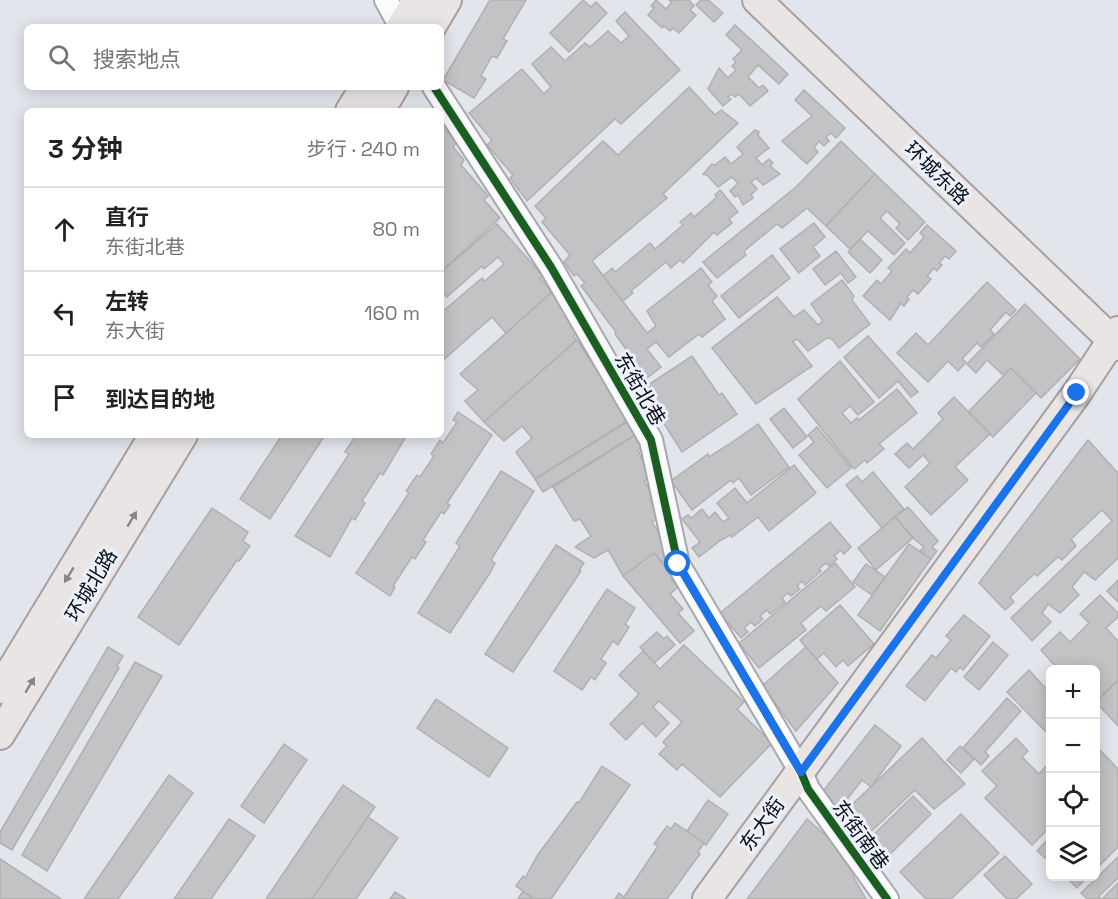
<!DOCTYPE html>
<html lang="zh">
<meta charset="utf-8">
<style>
:root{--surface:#fff;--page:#f6f6f6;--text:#222;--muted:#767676;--line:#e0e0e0}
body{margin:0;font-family:"Space Grotesk","Noto Sans SC",sans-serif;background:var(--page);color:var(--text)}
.controls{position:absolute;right:18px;bottom:18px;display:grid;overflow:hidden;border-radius:9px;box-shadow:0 3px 15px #0003}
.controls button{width:54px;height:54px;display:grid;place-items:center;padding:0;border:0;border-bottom:2px solid var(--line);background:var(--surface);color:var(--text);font:30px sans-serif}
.stop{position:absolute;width:18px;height:18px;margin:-14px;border:4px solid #1a73e8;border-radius:50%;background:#fff}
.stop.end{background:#1a73e8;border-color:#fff;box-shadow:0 2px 6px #0008}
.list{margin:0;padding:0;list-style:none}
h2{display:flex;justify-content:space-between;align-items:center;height:78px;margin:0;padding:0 24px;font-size:26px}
h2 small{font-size:20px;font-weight:400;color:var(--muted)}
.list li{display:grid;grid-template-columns:39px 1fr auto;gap:18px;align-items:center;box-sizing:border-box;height:84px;padding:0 24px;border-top:2px solid var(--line)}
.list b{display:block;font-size:22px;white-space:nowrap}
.list p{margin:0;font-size:20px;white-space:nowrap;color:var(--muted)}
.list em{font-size:20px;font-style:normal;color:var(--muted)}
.icon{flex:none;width:33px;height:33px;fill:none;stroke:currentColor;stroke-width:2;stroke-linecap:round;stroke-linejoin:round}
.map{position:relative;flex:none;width:1118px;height:899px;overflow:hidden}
.search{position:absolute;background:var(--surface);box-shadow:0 3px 15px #0003;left:24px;top:24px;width:420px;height:66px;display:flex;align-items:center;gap:15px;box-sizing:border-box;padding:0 21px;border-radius:9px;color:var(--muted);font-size:22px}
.panel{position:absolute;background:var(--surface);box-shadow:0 3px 15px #0003;left:24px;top:108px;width:420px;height:330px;border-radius:9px}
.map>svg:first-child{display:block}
</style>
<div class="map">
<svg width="1118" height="899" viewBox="0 0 1118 899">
<rect width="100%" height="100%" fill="#e2e5eb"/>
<!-- building -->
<g fill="#c3c2c4" stroke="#b0afb1" stroke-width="1.5">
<path d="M490 0H526L503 39 507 41 497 58 492 56 481 76 486 79 474 98 443 80Z"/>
<path d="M583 0 591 7 596 2 607 13 569 52 550 33Z"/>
<path d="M656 0 666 9 672 2 669 0H689L694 6 690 10 696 15 679 33 673 28 670 31 664 26 662 28 648 15 654 8 651 6Z"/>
<path d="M701 0H708L723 13 714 22 696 5Z"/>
<path d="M625 12 680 70 621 124 615 119 527 201 510 178 513 175 487 145 492 140 469 113 522 69 544 94 551 87 532 64 551 47 565 61 585 43 590 47 608 31 621 43 629 36 616 21Z"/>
<path d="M735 25 788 74 779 84 758 65 748 77 759 88 763 85 768 91 750 106 739 94 735 97 731 94 728 97 731 99 723 106 708 89 719 68 728 78 736 70 732 66 736 62 733 59 742 50 726 35Z"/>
<path d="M689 87 715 115 721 110 738 123 663 194 667 198 592 261 647 333 656 326 647 311 701 268 712 282 708 285 717 296 712 301 725 319 702 337 699 334 669 357 656 342 647 349 661 367 642 382 622 356 626 349 615 334 616 332 581 286 585 283 577 274 574 276 564 262 570 255 542 222 546 218 535 206 603 141 618 155Z"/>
<path d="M804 90 845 128 836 138 831 133 826 137 829 141 824 146 819 141 814 148 818 152 807 164 782 141 812 116 795 100Z"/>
<path d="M441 123 456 143 453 147 464 160 461 165 488 196 484 200 500 218 441 272Z"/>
<path d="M755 130 759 132 758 135 769 148 756 158 762 165 769 159 773 163 770 166 780 174 763 185 756 178 751 182 757 189 751 195 753 198 743 205 738 195 735 197 730 191 738 183 732 177 718 187 707 175 703 174 712 164 715 165 725 157 731 164 743 154 737 147Z"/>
<path d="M841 141 875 174 826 226 807 208 782 228 777 224 744 251 746 255 717 278 703 262 796 187Z"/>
<path d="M875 174 925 222 908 240 896 228 900 224 887 211 880 218 905 243 894 255 868 231 850 249 826 226Z"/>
<path d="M720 190 738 212 729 219 732 223 717 235 714 232 683 263 680 260 671 268 666 262 631 291 633 293 623 301 603 276 612 268 615 272 650 243 655 249 683 225 680 222 691 213 694 217 717 197 715 195Z"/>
<path d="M814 223 825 237 813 247 820 256 799 273 780 249Z"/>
<path d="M497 224 543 276 540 278 552 292 506 333 492 317 441 362V313L482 278 485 281 504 264 498 257 484 269 482 266 447 297 441 290V272Z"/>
<path d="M927 225 956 251 949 259 945 256 939 263 942 265 937 271 934 268 927 276 931 279 918 294 913 290 907 297 909 299 904 306 901 303 890 320 863 296 877 280 881 284 892 271 888 268 906 249 910 253 924 237 920 233Z"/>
<path d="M860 239 882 260 870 273 848 252Z"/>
<path d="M836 251 856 277 848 283 841 273 825 285 813 269Z"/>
<path d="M772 255 790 278 739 318 721 296Z"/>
<path d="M842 280 854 296 852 300 870 324 839 348 832 339 827 338 808 351 797 339 793 342 812 366 756 404 712 348 777 297 794 317 804 310 818 325 823 321 811 304Z"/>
<path d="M987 282 1016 310 1010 316 1006 312 990 330 994 334 981 347 977 343 962 359 966 362 958 371 948 361 928 382 897 353 916 333 928 345Z"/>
<path d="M552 292 576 320 580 330 573 336 577 340 484 422 465 401 478 390 460 374Z"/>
<path d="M1025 304 1080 359 1041 398 1011 368 1004 376 987 360 976 373 967 364Z"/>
<path d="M868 336 918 392 911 397 898 381 879 398 844 357Z"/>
<path d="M577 340 629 420 535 479 516 452 532 438 522 426 504 441 484 422Z"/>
<path d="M692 356 719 395 722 393 737 414 682 452 642 389Z"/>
<path d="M840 361 874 402 858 415 850 406 842 413 851 423 857 418 859 420 897 389 917 413 879 444 884 449 867 463 865 460 854 469 798 399Z"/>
<path d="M1011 368 1036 393 993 437 968 412Z"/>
<path d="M954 397 990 434 955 467 968 480 931 515 905 487 930 463 923 455 909 468 895 454 907 443 913 449 943 419 938 413Z"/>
<path d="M784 408 807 437 793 448 770 419Z"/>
<path d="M458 412 492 435 447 503 450 505 444 514 441 512 423 540 426 542 415 559 412 557 393 586 395 587 390 596 356 573 409 493 406 491 417 475 420 477 434 456 431 454 440 440 443 443 457 422 453 420Z"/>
<path d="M627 422 635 435 543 492 535 479Z"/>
<path d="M758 424 789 467 751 495 739 478 733 483 731 480 692 510 671 481 708 454 709 457 728 445Z"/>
<path d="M817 427 851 468 827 488 799 455 814 442 808 435Z"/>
<path d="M282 435H325L270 519 240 499Z"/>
<path d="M356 435H407L383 475 380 473 362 501 365 503 355 520 352 518 330 557 295 536 349 454 345 452Z"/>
<path d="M635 435 642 447 638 450 650 478 644 481 654 498 650 500 661 516 652 522 673 556 663 563 654 553 623 576 608 550 594 558 575 547 591 536 580 519 574 521 553 487Z"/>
<path d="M1088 440 1118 473V558L1095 580 1084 572 1072 587 1079 595 1060 613 1048 604 1042 613 1051 622 1032 641 1011 618 1112 521 1102 510 1071 539 1076 546 1062 560 1058 557 1037 576 1034 574 1010 597 1014 602 1005 610 979 583Z"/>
<path d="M794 465 816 493 769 531 758 517 732 537 730 535 721 540 699 557 692 548 700 542 682 519 688 515 691 518 702 509 709 518 715 512 723 522 729 518 717 503 735 488 747 503Z"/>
<path d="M501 471 534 491 491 560 495 563 490 573 450 633 418 613 460 546 456 543Z"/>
<path d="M873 472 904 509 882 528 846 485 857 476 862 482Z"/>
<path d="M908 507 938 541 932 547 937 551 931 559 920 551 924 547 913 538 895 517Z"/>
<path d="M212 508 248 532 243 541 250 546 239 561 237 560 179 645 138 617Z"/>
<path d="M895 517 913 538 876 570 858 548Z"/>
<path d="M830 522 851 547 844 554 841 550 834 556 837 559 829 566 826 563 819 569 821 571 805 585 802 581 797 586 800 589 791 596 788 593 782 598 785 602 770 614 767 610 760 616 763 619 755 626 751 622 744 628 748 632 741 638 720 613Z"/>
<path d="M909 544 931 559 880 631 858 615Z"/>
<path d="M556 545 584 563 579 570 581 571 513 672 485 654Z"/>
<path d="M654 553 674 577 671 579 678 587 670 594 683 609 678 613 694 631 680 643 623 576Z"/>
<path d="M835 563 855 587 826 611 821 606 801 623 806 630 759 668 739 643Z"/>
<path d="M866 564 885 577 872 595 853 582Z"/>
<path d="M1118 580V602L1107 591Z"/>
<path d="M607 589 635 608 625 624 629 627 618 645 613 641 601 659 606 663 595 680 591 677 582 690 554 671Z"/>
<path d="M1100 595 1118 613V617L1106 628 1118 641V680L1096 702V670H1059L1041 650 1060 632 1070 642 1089 623 1080 614Z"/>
<path d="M840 605 874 644 848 666 843 660 836 667 824 653 816 660 800 640Z"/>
<path d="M964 615 990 636 963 670 960 667 956 672 951 668 925 701 906 686 932 655 936 658 951 640 946 636Z"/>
<path d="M657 632 664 639 667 636 675 645 654 663 640 647Z"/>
<path d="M993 642 1008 655 979 690 964 677Z"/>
<path d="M684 645 744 702 737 709 772 743 720 797 682 764 677 770 659 754 667 746 663 742 682 722 659 701 653 707 669 723 656 737 642 723 626 740 610 724 639 694 619 675 643 651 660 669Z"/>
<path d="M108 647 123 656 117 666 119 668 12 850 0 843V832Z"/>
<path d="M806 647 838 683 796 731 762 686Z"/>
<path d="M135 662 162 676 47 871 22 855Z"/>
<path d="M1029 670 1049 692 1046 695 1050 700V736L1007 692Z"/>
<path d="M1118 680V726L1096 702Z"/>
<path d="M1007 698 1021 711 985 752 989 756 981 765 963 748Z"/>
<path d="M436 699 508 748 489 777 417 728Z"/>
<path d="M875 725 901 746 871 787 862 780 839 810 820 795Z"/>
<path d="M922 738 965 784 934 809 915 790 860 842 838 818Z"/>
<path d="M1016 738 1028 751 1022 757 1039 774 1050 762V827L1032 845 985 798 997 786 982 771Z"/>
<path d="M284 744 307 760 264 823 241 806Z"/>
<path d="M960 746 974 759 961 773 947 760Z"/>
<path d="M1096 746 1118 769V847L1096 869Z"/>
<path d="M602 766 630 785 551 899H534L516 886 523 876 525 878 537 856 577 802 579 803Z"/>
<path d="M169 775 193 793 118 899H84Z"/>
<path d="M343 785 375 807 368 817 312 899H266Z"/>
<path d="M913 796 931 814 879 865 861 847Z"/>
<path d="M708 800 728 814 706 845 687 831Z"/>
<path d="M961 814 999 853 951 899H926L900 872Z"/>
<path d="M368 817 398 838 356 899H312Z"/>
<path d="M229 819 255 836 211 899H174Z"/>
<path d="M807 819 833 842 854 874 853 876 866 899H747Z"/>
<path d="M675 823 704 843 698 852 700 854 667 899H615L619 893 624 897 658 846 654 844 667 826 671 829Z"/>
<path d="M1050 837V862L1037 851Z"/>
<path d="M1005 856 1032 884 1016 899H1007L984 875Z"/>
<path d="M1118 857V878L1099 896 1101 899H1087L1081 893Z"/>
<path d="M0 859 61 899H0Z"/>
<path d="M1065 876H1088L1077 888Z"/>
<path d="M1118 883V899H1102Z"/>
<path d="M523 891 534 899H518Z"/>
<path d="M395 892 406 899H390Z"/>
</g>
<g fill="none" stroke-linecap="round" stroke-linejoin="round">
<!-- minor casing -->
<g stroke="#a6a8ad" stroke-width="26">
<g id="minor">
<path d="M386 0 401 27"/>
<path d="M434 87 551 267 651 440 678 564 801 772 808 789 887 899"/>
</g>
</g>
<!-- major casing -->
<g stroke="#a79e9f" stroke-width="32">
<g id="major">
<path d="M757 0 1118 346"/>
<path d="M401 27 417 0"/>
<path d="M431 27 447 0"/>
<path d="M350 111 365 87"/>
<path d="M380 111 394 87"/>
<path d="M0 689 154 435"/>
<path d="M0 735 183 435"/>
<path d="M707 899 1077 393 1118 331"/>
</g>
</g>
<!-- minor -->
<use href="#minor" stroke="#fbfbfc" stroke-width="22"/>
<!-- major -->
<use href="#major" stroke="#eae5e5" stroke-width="28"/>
<!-- cycleway casing -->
<g stroke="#ebf1fc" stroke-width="11">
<path id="cycleway" d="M434 87 551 267 651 440 678 564 801 772 808 789 887 899"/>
</g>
<!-- cycleway -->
<use href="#cycleway" stroke="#1b5e20" stroke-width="8"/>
</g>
<!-- one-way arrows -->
<defs><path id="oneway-solid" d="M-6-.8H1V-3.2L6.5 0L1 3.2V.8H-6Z" transform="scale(1.5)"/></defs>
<g fill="#868486">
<use href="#oneway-solid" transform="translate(132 519) rotate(-59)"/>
<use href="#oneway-solid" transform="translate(69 575) rotate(121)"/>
<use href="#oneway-solid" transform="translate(30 685) rotate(-59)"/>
</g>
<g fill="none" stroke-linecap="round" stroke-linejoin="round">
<!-- route -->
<path stroke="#1a73e8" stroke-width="8" d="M678 564 801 772 1077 393"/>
</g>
<g text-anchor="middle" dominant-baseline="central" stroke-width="6" stroke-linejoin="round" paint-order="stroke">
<!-- street labels -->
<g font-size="20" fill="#0c0e12" stroke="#ebf1fc">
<text transform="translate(937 173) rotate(44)">环城东路</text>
<text transform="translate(640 389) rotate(60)">东街北巷</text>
<text transform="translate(91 585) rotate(-59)">环城北路</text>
<text transform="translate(762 824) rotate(-54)">东大街</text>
<text transform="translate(861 835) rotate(54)">东街南巷</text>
</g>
</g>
</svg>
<div class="controls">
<button>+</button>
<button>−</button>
<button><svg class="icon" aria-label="locate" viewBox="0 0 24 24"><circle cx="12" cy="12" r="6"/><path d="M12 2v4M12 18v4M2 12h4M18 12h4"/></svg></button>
<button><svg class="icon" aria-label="layers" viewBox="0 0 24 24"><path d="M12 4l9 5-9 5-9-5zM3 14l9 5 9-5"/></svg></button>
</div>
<div class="stop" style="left:678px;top:564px"></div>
<div class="stop end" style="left:1077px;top:393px"></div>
<div class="search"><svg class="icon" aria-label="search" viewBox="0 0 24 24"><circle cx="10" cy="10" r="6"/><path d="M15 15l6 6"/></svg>搜索地点</div>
<section class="panel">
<h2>3 分钟<small>步行 · 240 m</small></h2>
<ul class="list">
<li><svg class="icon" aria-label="ahead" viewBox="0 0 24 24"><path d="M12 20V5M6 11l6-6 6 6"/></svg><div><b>直行</b><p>东街北巷</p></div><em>80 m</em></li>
<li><svg class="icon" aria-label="left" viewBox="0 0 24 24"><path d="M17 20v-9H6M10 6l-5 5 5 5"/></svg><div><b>左转</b><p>东大街</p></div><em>160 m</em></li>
<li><svg class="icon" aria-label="arrive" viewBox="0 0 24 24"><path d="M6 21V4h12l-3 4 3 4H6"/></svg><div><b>到达目的地</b></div></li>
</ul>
</section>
</div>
